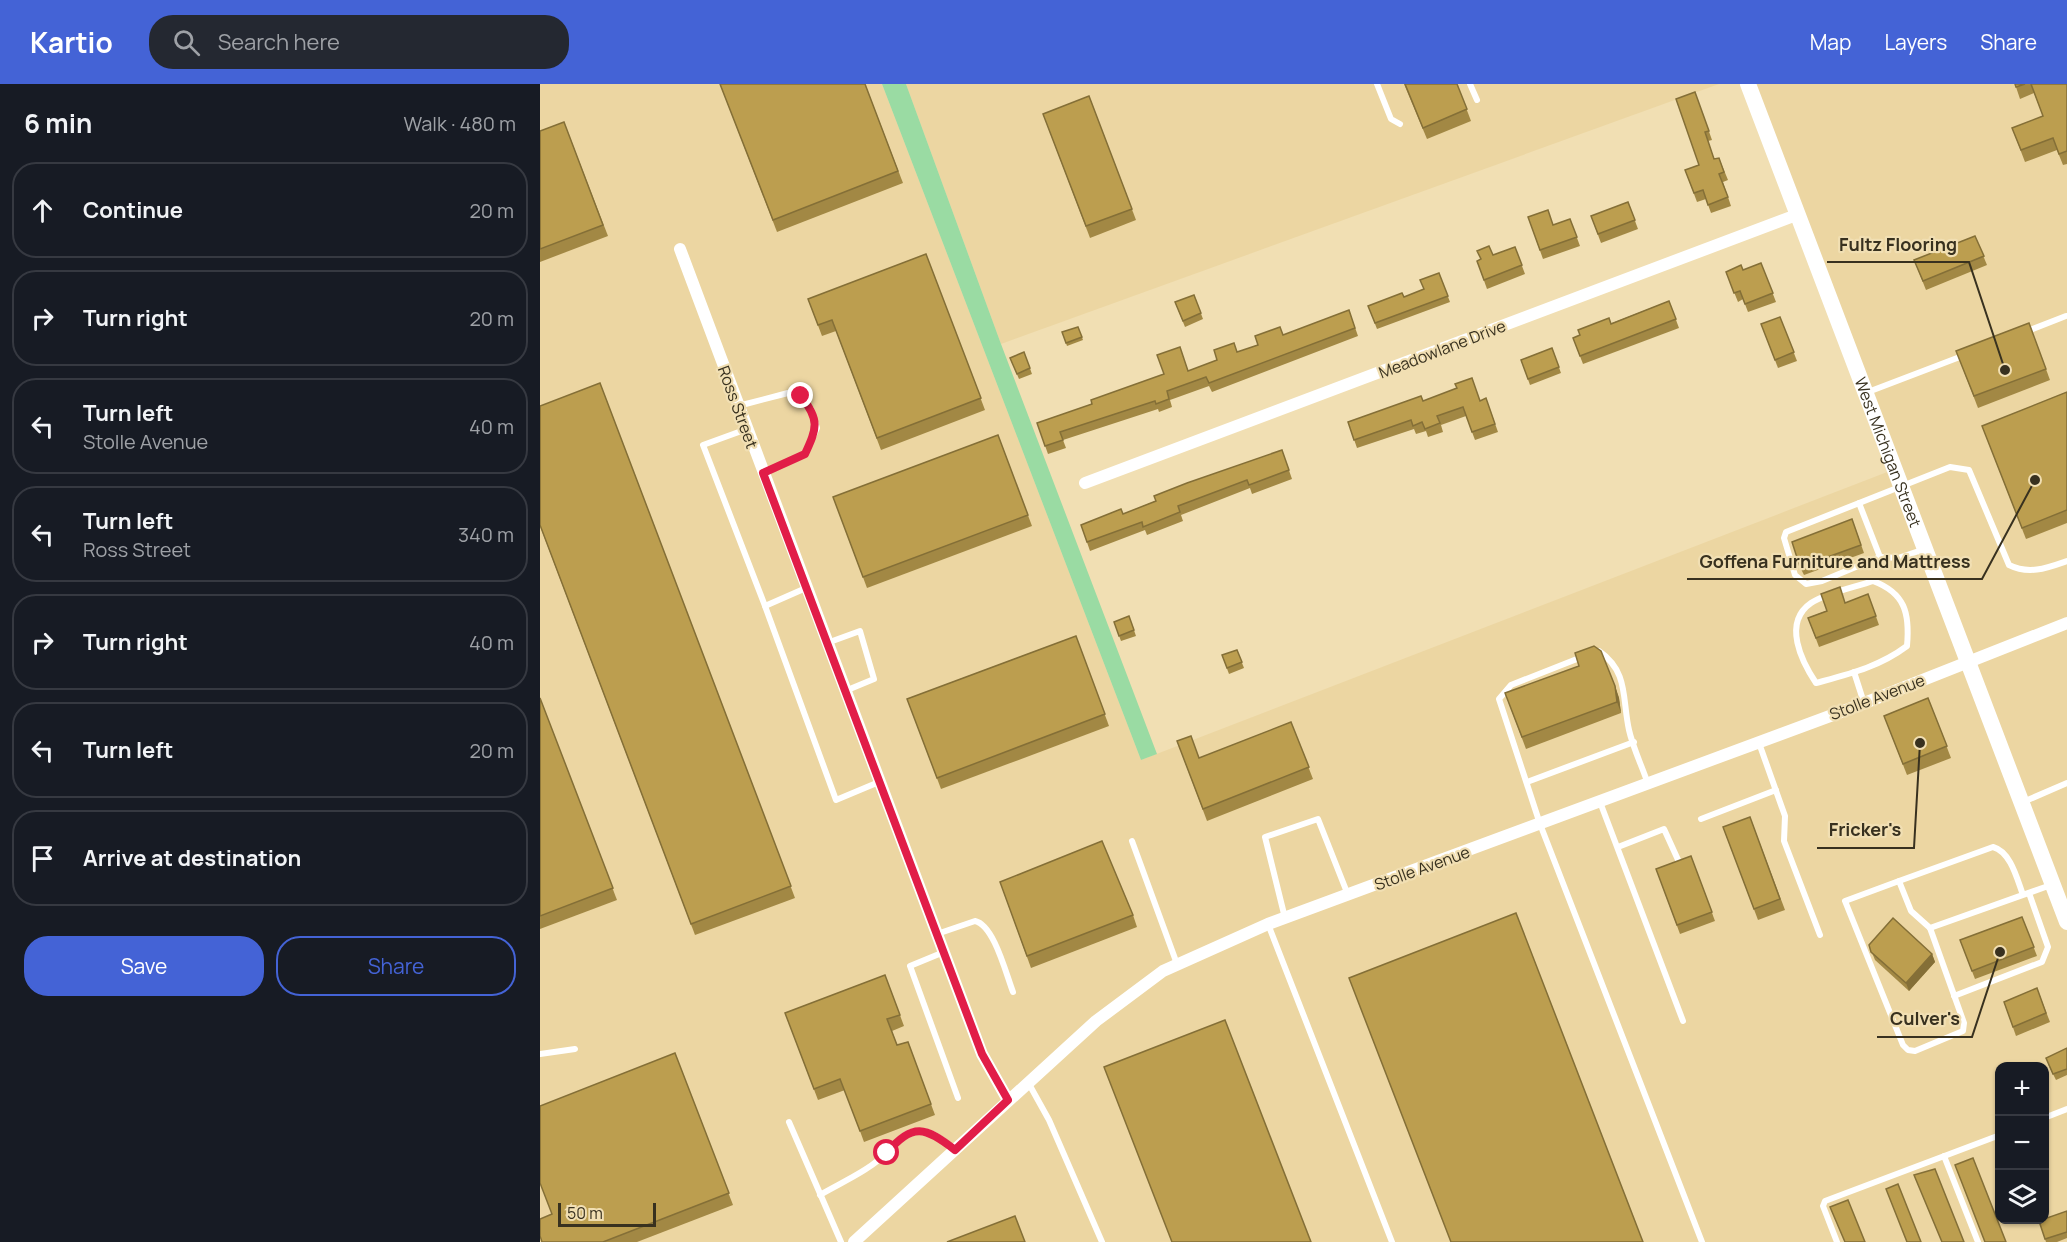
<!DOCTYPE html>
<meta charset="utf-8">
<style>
:root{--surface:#171b24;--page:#242831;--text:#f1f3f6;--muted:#9ea1a6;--line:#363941;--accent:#4463d6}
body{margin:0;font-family:Manrope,sans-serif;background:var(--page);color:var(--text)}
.controls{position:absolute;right:18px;bottom:18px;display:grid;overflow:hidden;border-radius:12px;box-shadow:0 2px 4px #0004}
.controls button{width:54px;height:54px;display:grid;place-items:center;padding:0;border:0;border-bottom:2px solid var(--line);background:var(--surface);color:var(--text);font:30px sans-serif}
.scale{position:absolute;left:18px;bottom:15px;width:98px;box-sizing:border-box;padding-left:6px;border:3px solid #38311f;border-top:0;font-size:16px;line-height:21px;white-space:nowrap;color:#38311f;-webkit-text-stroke:4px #f1dfb3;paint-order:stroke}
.stop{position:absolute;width:18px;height:18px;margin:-14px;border:4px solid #e11d48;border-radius:50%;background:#fff}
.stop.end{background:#e11d48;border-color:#fff;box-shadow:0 2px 6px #0008}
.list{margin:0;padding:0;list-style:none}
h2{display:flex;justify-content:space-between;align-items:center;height:78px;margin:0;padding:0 24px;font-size:26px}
h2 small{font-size:20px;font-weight:400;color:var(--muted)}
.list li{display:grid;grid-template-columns:39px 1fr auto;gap:18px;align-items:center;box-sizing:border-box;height:96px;margin:0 12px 12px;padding:0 12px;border:2px solid var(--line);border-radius:24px}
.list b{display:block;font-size:22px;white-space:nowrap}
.list p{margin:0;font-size:20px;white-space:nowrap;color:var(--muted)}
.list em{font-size:20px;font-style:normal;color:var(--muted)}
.actions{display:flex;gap:12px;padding:18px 24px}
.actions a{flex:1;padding:14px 0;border:2px solid var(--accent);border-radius:24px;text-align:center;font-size:21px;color:var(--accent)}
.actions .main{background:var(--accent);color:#fff}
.icon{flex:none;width:33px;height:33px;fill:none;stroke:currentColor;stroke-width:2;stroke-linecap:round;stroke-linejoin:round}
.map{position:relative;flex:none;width:1527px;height:1158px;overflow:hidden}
header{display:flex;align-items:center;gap:36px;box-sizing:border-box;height:84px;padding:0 30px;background:var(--accent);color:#fff}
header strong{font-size:28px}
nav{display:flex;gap:33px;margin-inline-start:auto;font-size:21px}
.search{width:420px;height:54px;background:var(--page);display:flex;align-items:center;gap:15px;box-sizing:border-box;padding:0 21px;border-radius:24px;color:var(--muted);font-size:22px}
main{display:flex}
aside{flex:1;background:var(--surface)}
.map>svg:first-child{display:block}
</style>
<header>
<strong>Kartio</strong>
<div class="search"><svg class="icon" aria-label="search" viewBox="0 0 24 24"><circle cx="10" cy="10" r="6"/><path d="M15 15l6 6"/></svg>Search here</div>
<nav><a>Map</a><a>Layers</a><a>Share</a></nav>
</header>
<main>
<aside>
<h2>6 min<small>Walk · 480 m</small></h2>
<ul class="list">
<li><svg class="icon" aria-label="ahead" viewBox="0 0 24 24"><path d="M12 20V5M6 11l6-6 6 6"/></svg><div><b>Continue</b></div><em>20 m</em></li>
<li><svg class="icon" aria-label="right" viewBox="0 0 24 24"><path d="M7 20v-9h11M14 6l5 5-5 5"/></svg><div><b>Turn right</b></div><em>20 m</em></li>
<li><svg class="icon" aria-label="left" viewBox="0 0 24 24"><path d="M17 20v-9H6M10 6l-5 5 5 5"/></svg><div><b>Turn left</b><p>Stolle Avenue</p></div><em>40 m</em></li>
<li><svg class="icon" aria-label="left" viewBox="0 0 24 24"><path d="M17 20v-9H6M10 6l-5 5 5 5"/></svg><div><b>Turn left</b><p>Ross Street</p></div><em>340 m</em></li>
<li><svg class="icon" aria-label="right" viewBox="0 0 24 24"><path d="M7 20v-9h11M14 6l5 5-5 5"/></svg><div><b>Turn right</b></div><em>40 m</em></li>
<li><svg class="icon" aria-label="left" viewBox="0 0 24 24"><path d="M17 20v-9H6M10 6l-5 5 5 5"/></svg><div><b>Turn left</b></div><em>20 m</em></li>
<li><svg class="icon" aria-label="arrive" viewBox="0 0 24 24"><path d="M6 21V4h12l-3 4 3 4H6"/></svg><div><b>Arrive at destination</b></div></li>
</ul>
<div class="actions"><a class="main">Save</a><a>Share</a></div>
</aside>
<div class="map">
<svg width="1527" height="1158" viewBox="0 0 1527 1158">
<rect width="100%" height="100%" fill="#f1dfb3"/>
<!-- built -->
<g fill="#ecd6a2" fill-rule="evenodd">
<path d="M0 0H342L601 676 1355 385 1208 0H1527V1158H0ZM1460 982H1504V1136H1460Z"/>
<path d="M366 0H1179L461 260Z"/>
</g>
<!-- green -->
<path fill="#9adba3" d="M342 0H366L461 260 617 670 601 676Z"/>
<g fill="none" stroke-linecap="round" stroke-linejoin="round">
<!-- service -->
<g stroke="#fff" stroke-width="6">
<path d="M837 0 851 35 860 40"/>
<path d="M930 0 937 16"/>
<path d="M1485 248 1526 232"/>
<path d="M1328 308 1425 271"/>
<path d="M198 322 248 309 261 312 271 325 277 344 265 370 223 389"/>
<path d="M207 345 163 361 225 522 266 504"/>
<path d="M1319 419 1340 473"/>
<path d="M1385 465 1358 474 1340 473 1282 497 1266 500 1255 491 1244 454 1246 448 1410 383 1429 386 1469 481C1489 491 1507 484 1527 477"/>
<path d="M1333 497C1365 509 1370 529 1367 562 1339 583 1309 590 1276 599 1262 578 1242 539 1271 519 1286 509 1316 503 1333 497Z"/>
<path d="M225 522 296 716 339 698"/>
<path d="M287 559 320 547 334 595 305 607"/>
<path d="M1055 569 1059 567C1089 588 1082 615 1089 646 1093 664 1102 682 1108 700"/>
<path d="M1042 573 971 601 959 615 1000 740 1162 1158"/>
<path d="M1314 588 1324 619"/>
<path d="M1219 659 1245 732 1244 757 1280 851"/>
<path d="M987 698 1094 658"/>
<path d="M1060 718 1143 937"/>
<path d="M1483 718 1527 699"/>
<path d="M1161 735 1236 706"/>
<path d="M592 757 637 880"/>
<path d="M1078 763 1124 745 1139 778"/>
<path d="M1359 797 1305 817 1363 961 1368 966 1375 967 1423 947 1424 939 1390 844"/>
<path d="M1483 811C1477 795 1471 768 1453 763L1359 797 1371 827 1390 844 1511 801"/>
<path d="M745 834 725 753 778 735 808 811"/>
<path d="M728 840 852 1158"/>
<path d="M397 850 435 837C454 841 466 890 473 908"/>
<path d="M404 868 370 882 418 1014"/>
<path d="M1414 912 1502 878 1508 863 1489 809"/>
<path d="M0 970 35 965"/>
<path d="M489 1000 509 1036 562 1158"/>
<path d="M1504 1034 1527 1025"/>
<path d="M249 1038 301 1158"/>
<path d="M1404 1072 1438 1158"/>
<path d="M280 1111C302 1098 331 1086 348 1067 357 1058 364 1047 378 1047 393 1046 404 1057 415 1066"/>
<path d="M1297 1158 1283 1122 1285 1117 1460 1051"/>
</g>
<!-- minor -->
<g stroke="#fff" stroke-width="12">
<path d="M140 165 442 970 468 1016"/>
<path d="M545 399 1259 130"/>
<path d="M314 1158 556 937 623 887 728 840 1317 622 1527 539"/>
</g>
<!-- secondary -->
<path stroke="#fff" stroke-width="16" id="s1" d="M1208 0 1527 838"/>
</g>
<!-- wall -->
<g fill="#a28844">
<path d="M180 0H325L363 99 237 148Z"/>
<path d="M864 0H917L931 37 887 55Z"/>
<path d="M1475 0H1527V80L1523 81 1517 66 1485 78 1472 44 1503 32 1494 9 1480 15Z"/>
<path d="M1155 8 1172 56 1168 57 1174 75 1179 74 1188 96 1183 98 1191 122 1171 129 1166 115 1157 118 1145 86 1159 81Z"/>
<path d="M549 12 596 136 550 154 503 30Z"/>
<path d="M24 38 68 152 0 178V47Z"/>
<path d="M1088 118 1098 145 1061 159 1051 132Z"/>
<path d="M988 133 1013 141 1030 135 1040 162 1003 175Z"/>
<path d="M1435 152 1447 181 1386 206 1374 176Z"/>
<path d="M975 163 985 190 947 205 937 177Z"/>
<path d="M386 170 445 326 341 366 296 247 282 252 268 215Z"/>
<path d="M1221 179 1236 218 1208 228 1203 215 1198 218 1186 188 1203 186Z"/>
<path d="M899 189 910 218 837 245 828 222 864 213 884 205Z"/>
<path d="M654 211 663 235 645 243 635 218Z"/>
<path d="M1129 217 1139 244 1043 280 1033 254Z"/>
<path d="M809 226 818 252 672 308 669 302 630 316 632 323 619 328 618 325 523 356 526 364 508 370 497 339 648 287Z"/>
<path d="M1240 233 1257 277 1238 284 1221 240Z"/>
<path d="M1489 239 1510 296 1438 324 1416 267Z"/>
<path d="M538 243 543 256 527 262 522 248Z"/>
<path d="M1012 264 1021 289 990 301 981 276Z"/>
<path d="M484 268 492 290 479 295 470 274Z"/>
<path d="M60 299 255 814 155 851 0 442Z"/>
<path d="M1527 308V439L1486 455 1442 342Z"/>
<path d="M946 314 958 348 935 356 926 332 901 341 903 348 888 353 886 347 876 350 874 345 817 364 808 338 883 317H940Z"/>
<path d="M458 351 492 442 327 504 293 413Z"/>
<path d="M742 366 752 395 712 410 710 404 641 431 643 437 607 451 605 446 550 467 541 441 583 430Z"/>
<path d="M1312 435 1324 469 1264 491 1260 483Z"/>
<path d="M1328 510 1339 541 1279 563 1268 534Z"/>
<path d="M589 532 596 552 581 557 574 538Z"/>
<path d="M536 552 569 642 401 705 367 615Z"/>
<path d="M697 566 704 584 689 590 682 571Z"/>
<path d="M1075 602 1079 614 1081 629 986 665 965 609Z"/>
<path d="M0 614 77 816 0 845Z"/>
<path d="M1388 614 1411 674 1367 691 1344 632Z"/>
<path d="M751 638 773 695 667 737 637 657 659 674Z"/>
<path d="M1210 733 1245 826 1218 836 1183 743Z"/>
<path d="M1151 772 1175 837 1140 850 1116 785Z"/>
<path d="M460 798 593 831 597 843 491 884Z"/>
<path d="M1482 833 1497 872 1435 895 1420 856Z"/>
<path d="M1329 861 1392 870 1395 878 1369 907 1335 876Z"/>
<path d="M345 891 364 942 352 947 357 961 368 958 395 1031 324 1058 305 1006 278 1016 245 929Z"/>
<path d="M1497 904 1510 938 1476 952 1464 918Z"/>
<path d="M1527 964V991L1516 996 1508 980Z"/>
<path d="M135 969 193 1121 97 1158H2L12 1131Z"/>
<path d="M1527 1127V1154L1517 1158H1506L1499 1137Z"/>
</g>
<!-- shaded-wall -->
<g fill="#846f37">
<path d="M1075 602 1079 614 1081 629 1077 618Z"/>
<path d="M1392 870 1395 878 1369 907 1366 899Z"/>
</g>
<!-- building -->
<g fill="#bc9e4f" stroke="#846f37" stroke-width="1.5">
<path d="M180 0H325L358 87 233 136Z"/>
<path d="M865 0H917L927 25 883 44Z"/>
<path d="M1475 0H1485L1476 3Z"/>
<path d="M1491 0H1527V67L1519 70 1513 54 1481 66 1472 44 1503 32Z"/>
<path d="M1155 8 1169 47 1165 48 1174 75 1179 74 1184 88 1179 90 1188 113 1168 121 1163 106 1154 109 1145 86 1159 81 1136 15Z"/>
<path d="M549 12 592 125 546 142 503 30Z"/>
<path d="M24 38 63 141 0 165V47Z"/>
<path d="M1088 118 1095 136 1058 150 1051 132Z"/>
<path d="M1008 126 1013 141 1030 135 1037 153 1000 166 988 133Z"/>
<path d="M1435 152 1444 172 1383 197 1374 176Z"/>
<path d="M949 162 953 171 975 163 982 181 944 196 937 177 941 175 937 167Z"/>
<path d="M386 170 441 314 337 354 292 236 278 241 268 215Z"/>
<path d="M1221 179 1233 209 1205 220 1200 207 1194 209 1186 188 1201 181 1203 186Z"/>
<path d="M899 189 908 212 835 239 828 222 862 209 864 213 884 205 880 196Z"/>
<path d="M654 211 661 229 643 237 635 218Z"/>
<path d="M1129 217 1136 235 1040 272 1033 254 1040 251 1038 246 1069 234 1071 240Z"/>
<path d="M809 226 815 244 669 299 666 293 627 307 629 315 616 320 615 317 520 348 523 356 505 362 497 339 552 320 551 316 624 290 617 271 640 263 648 287 677 276 674 266 694 259 697 268 718 261 715 252 740 243 743 251Z"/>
<path d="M1240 233 1254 268 1235 276 1221 240Z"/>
<path d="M1489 239 1506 285 1434 312 1416 267Z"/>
<path d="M538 243 542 253 526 259 522 248Z"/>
<path d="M1012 264 1019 283 988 295 981 276Z"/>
<path d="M484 268 490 284 477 290 470 274Z"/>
<path d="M932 294 940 317 946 314 955 340 932 348 923 323 897 332 900 339 885 345 882 338 873 342 871 336 814 356 808 338 881 312 883 317 917 304 915 300Z"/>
<path d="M60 299 251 802 151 840 0 441V322Z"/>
<path d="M1527 308V426L1482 444 1442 342Z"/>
<path d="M458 351 488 431 323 493 293 413Z"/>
<path d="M742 366 749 386 709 401 707 396 638 422 640 428 603 443 602 438 547 458 541 441 581 425 583 430 616 417 614 412 647 399Z"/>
<path d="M1312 435 1321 461 1260 483 1252 458Z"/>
<path d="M1300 503 1305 519 1328 510 1336 532 1276 554 1268 534 1287 527 1281 510Z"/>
<path d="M589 532 594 546 579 552 574 538Z"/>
<path d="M536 552 565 630 397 694 367 615Z"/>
<path d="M1054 562 1061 567 1075 602 1077 618 982 653 965 609 1039 582 1035 569Z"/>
<path d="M697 566 702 578 687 584 682 571Z"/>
<path d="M0 614 73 804 0 832Z"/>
<path d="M1388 614 1407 662 1363 680 1344 632Z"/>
<path d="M751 638 769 683 663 725 637 657 651 652 659 674Z"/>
<path d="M1210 733 1240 815 1214 825 1183 743Z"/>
<path d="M562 757 593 831 487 872 460 798Z"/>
<path d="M1151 772 1172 828 1137 841 1116 785Z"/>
<path d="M976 829 1103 1158H911L809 894Z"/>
<path d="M1482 833 1494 863 1432 887 1420 856Z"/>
<path d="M1353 834 1392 870 1366 899 1331 868 1329 861Z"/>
<path d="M345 891 360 931 347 935 357 961 368 958 391 1020 320 1047 300 995 274 1005 245 929Z"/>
<path d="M1497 904 1506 929 1473 943 1464 918Z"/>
<path d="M685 936 771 1158H632L564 983Z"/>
<path d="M1527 964V985L1513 990 1506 974Z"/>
<path d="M135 969 189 1109 63 1158H2L0 1152V1135L12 1130 0 1099V1022Z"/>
<path d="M1433 1074 1466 1158H1445L1415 1081Z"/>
<path d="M1395 1085 1424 1158H1402L1374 1091Z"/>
<path d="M1358 1100 1381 1158H1367L1346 1105Z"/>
<path d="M1308 1116 1325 1158H1305L1290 1123Z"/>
<path d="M1527 1127V1148L1505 1155 1499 1137 1504 1136V1135Z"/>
<path d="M475 1132 485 1158H407Z"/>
</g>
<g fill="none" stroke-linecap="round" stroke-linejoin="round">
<!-- route -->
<path stroke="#e11d48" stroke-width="8" d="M261 312C280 336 277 344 265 370L223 389 442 970 468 1016 415 1066C386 1043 372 1038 347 1069"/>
</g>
<g text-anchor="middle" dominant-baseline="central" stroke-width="4.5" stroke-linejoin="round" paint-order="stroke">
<!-- street labels -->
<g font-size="16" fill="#38311f" stroke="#f1dfb3">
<text transform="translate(902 265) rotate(-21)">Meadowlane Drive</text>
<text transform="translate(198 323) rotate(70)">Ross Street</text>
<text stroke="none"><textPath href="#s1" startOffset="394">West Michigan Street</textPath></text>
<text transform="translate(1337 613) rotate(-21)">Stolle Avenue</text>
<text transform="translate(882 784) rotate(-20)">Stolle Avenue</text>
</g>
</g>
<!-- callouts -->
<path fill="none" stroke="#38311f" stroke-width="2" d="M1465 286L1429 178H1287M1495 396L1442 495H1147M1380 659L1374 764H1277M1460 868L1432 953H1337"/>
<g fill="#38311f" stroke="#f1dfb3" stroke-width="2">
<circle cx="1465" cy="286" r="6"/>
<circle cx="1495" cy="396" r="6"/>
<circle cx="1380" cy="659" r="6"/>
<circle cx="1460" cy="868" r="6"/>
</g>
<g font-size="18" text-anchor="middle" font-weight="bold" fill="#38311f" stroke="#f1dfb3" stroke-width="4.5" stroke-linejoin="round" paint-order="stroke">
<text x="1358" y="167">Fultz Flooring</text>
<text x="1295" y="484">Goffena Furniture and Mattress</text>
<text x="1325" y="752">Fricker's</text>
<text x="1385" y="941">Culver's</text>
</g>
</svg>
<div class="controls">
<button>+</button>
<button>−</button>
<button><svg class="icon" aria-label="layers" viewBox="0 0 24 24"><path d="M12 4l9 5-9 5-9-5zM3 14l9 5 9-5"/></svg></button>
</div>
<div class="scale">50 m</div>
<div class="stop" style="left:347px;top:1069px"></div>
<div class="stop end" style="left:261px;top:312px"></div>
</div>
</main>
